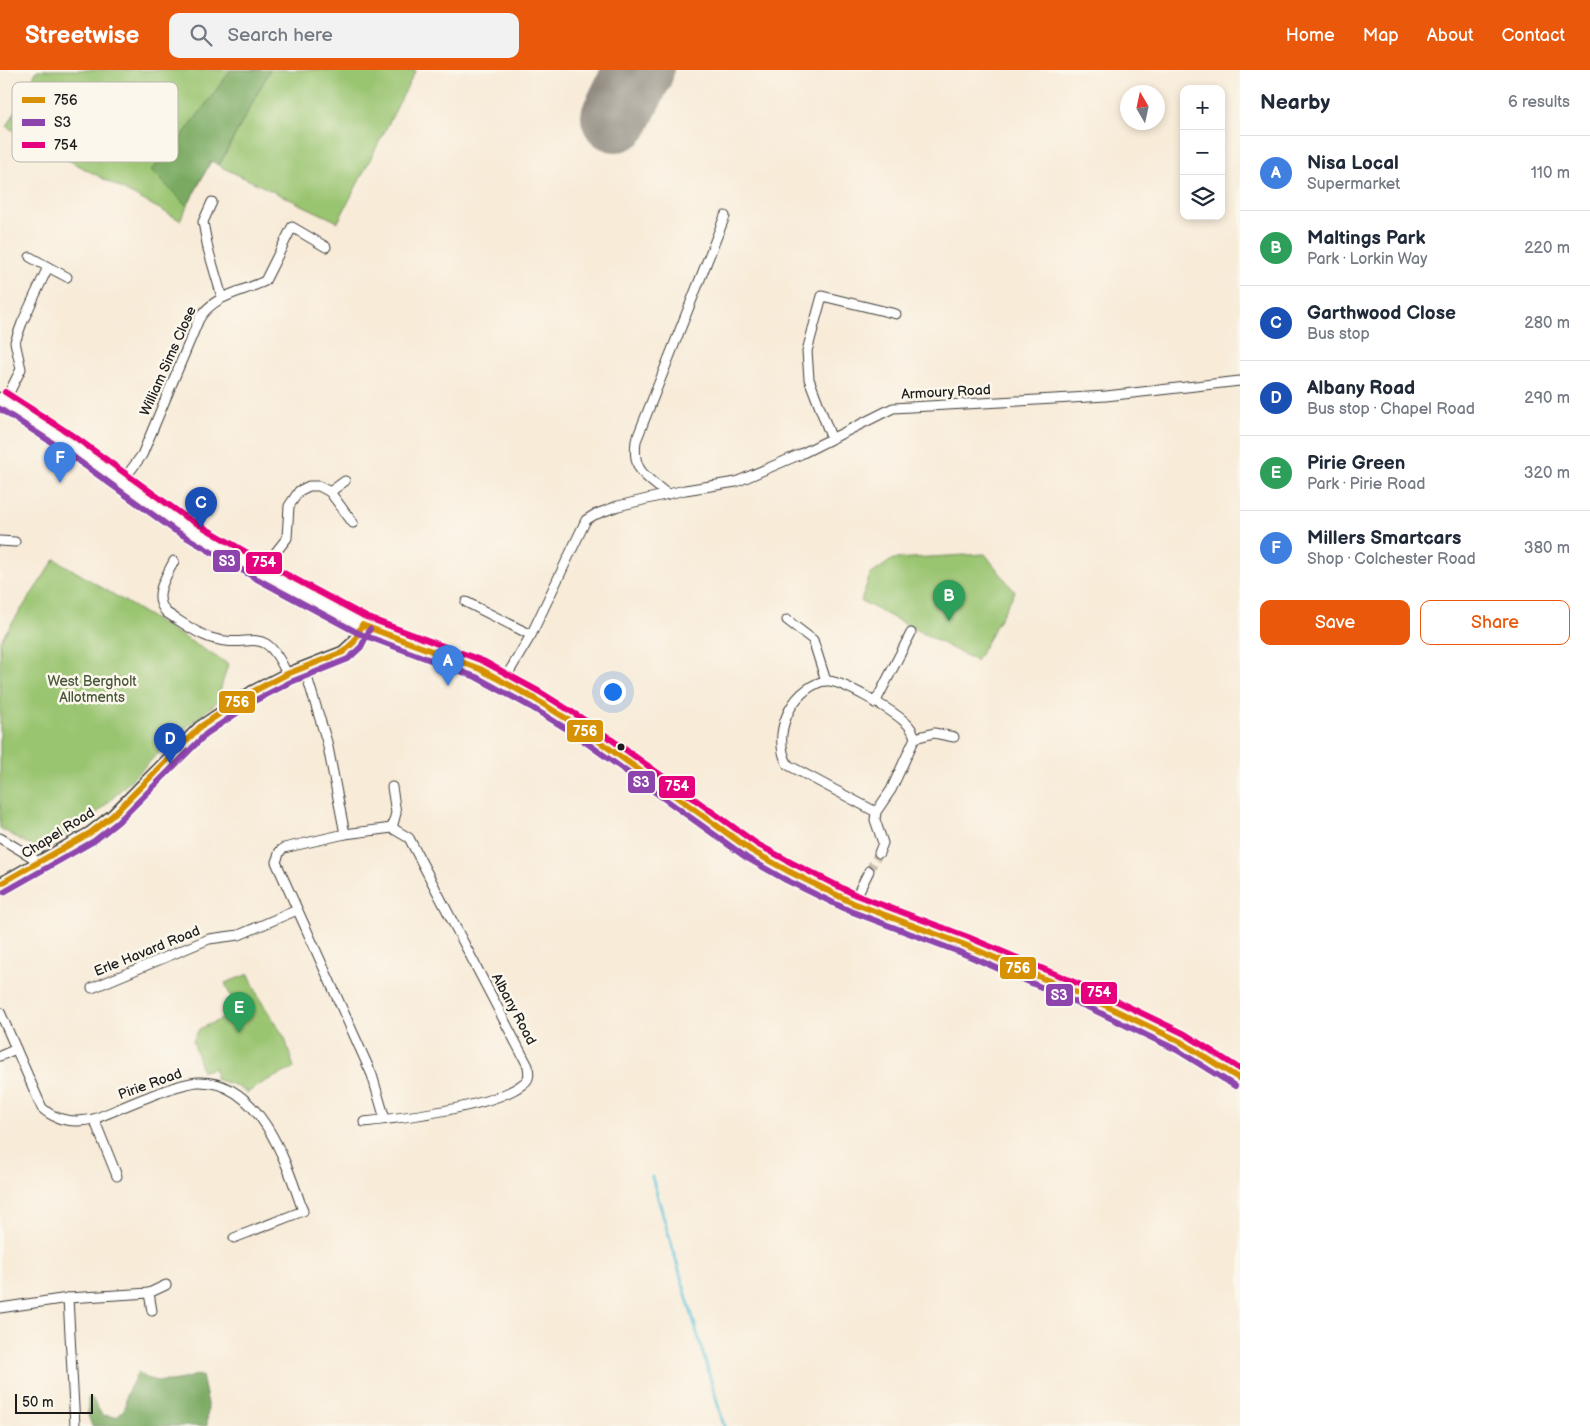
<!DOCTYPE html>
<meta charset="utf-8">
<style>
:root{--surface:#fff;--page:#f2f2f3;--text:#1f2937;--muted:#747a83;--line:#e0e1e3;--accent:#ea580c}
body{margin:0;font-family:"Balsamiq Sans",sans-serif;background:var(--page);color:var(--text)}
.controls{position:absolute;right:15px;top:15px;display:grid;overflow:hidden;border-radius:10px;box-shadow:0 2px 8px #0003}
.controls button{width:45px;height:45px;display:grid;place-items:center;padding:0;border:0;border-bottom:1px solid var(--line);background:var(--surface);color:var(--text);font:25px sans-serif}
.compass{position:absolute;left:1120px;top:15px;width:45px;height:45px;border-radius:50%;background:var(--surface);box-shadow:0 2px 8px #0003;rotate:351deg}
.scale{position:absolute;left:15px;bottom:12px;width:78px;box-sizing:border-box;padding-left:5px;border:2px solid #1c1c1c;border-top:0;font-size:14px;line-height:18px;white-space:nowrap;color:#1c1c1c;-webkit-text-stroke:4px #fbf7ec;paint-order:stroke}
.you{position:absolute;left:612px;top:621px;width:18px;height:18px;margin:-12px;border:4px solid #fff;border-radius:50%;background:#1a73e8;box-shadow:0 0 0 8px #1a73e833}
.badge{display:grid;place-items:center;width:32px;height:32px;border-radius:50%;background:var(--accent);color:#fff;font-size:16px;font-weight:700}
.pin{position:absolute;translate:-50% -41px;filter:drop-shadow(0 1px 2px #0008)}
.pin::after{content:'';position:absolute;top:26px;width:18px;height:15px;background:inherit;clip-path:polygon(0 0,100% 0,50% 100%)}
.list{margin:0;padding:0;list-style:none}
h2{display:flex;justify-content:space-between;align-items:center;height:65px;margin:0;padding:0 20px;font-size:21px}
h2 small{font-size:16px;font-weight:400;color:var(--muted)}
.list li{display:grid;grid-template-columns:32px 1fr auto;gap:15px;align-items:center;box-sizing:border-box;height:75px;padding:0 20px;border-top:1px solid var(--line)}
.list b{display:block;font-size:19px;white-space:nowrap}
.list p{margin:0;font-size:16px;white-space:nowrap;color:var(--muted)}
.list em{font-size:16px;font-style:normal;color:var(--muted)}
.actions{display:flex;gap:10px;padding:15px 20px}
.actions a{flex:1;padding:11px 0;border:1px solid var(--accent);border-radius:10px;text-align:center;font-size:18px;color:var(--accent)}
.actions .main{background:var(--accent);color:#fff}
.icon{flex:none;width:28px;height:28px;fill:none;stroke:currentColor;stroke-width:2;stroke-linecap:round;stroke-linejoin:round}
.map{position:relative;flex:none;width:1240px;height:1356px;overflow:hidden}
header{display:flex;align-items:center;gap:30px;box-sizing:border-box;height:70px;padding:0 25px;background:var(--accent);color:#fff}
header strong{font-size:24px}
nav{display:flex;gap:28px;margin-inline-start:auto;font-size:18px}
.search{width:350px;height:45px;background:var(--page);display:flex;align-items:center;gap:12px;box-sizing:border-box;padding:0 18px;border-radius:10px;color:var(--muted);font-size:19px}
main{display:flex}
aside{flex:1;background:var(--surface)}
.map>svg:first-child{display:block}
</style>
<header>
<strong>Streetwise</strong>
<div class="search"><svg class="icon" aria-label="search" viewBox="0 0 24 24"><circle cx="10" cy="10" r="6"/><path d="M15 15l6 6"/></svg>Search here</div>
<nav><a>Home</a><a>Map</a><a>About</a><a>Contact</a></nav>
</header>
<main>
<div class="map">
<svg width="1240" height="1356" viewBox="0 0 1240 1356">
<rect width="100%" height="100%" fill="#fbf7ec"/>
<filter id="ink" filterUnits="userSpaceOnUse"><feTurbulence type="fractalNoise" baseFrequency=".02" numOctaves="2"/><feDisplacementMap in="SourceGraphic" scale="10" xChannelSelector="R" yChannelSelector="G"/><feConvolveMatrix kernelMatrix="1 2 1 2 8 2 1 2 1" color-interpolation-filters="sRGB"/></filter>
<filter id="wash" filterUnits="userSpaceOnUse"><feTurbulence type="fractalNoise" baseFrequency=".0096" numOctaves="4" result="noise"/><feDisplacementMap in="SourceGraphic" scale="20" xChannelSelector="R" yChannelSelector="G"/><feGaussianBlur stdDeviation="1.12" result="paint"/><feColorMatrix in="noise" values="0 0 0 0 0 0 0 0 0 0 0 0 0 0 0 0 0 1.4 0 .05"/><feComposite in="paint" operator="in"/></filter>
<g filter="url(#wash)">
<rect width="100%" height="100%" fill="#f8ebd8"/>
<!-- green -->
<g fill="#99c470" stroke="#5a7046">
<path d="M37 0H259L180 150 7 57Z"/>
<path d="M269 0H416L338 152 219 96Z"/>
<path d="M985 484 1015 522 976 591 861 531 870 505 893 489Z"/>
<path d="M55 489 228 594 217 632 175 667 90 750 40 781 0 758V571Z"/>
<path d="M249 904 259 928 285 968 294 998 264 1012 247 1023 234 1015 215 1009V998L202 1001 193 971 199 959 237 942 225 913Z"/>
</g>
<!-- forest -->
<g fill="#7aaa62" stroke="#4b633f">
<path d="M231 0H270L219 95 211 91 187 136 151 100 169 84Z"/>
<path d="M138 1302C152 1314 166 1312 183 1309 191 1307 194 1304 202 1306L208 1334 207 1356H92L88 1345V1328H92L102 1345 116 1347 125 1338 126 1325Z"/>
</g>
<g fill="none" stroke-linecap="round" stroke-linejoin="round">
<!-- stream -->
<path stroke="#5bc2d9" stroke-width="3" d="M652 1107 724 1356"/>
<!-- runway -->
<path stroke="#8a847a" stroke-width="70" d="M616 47 639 0"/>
</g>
</g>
<g filter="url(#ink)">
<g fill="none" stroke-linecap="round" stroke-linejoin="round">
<!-- minor-tunnel -->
<path stroke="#ccc2b2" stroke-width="9" stroke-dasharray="9 4.5" stroke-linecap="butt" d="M869 801 879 783"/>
<!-- minor casing -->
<g stroke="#3d3b38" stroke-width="11">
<g id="minor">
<path d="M212 132 203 152 208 179 222 227"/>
<path d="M48 197 67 207"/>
<path d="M5 331 21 299 15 272 22 253 48 197 30 187"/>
<path d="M831 367 809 309 807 281 822 226 896 244"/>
<path d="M122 412 142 385 199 249C215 224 240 223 265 211L292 157 326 177"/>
<path d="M330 422 345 411"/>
<path d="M667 424C646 406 632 402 636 371L725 146"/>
<path d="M0 471 15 472"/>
<path d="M174 491C166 507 151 527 167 543 180 551 195 563 211 568 253 581 262 550 287 604"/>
<path d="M261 501 287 468 289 436 299 421 309 416H319L330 422 353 453"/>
<path d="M466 532 531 565"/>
<path d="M787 550 813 570 826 611"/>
<path d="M304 597 327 672 345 764 392 758 409 768 528 996C529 1003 530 1009 524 1013 496 1037 401 1048 364 1052"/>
<path d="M503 612 531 565 586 450 594 445 618 436 685 420 736 412 801 384 893 338 1106 326 1240 311"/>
<path d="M875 633 911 563"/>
<path d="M915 668 934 663 954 667"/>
<path d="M392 717 396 743 392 758"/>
<path d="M876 742 788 695C771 666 790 620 824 611 839 608 893 641 905 652 910 656 913 661 915 668L891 720 876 742 875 750 883 773 879 783"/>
<path d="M345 764 284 778 280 781 276 792 372 1005 385 1049"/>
<path d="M0 768 32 787 38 794"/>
<path d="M853 833 869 801"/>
<path d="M92 918 209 869 239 865 297 840"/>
<path d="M0 942 42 1038C57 1052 75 1053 94 1049 120 1039 173 1014 198 1012 260 1010 287 1094 303 1141L234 1168"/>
<path d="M0 986 16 979"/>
<path d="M94 1049 117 1106"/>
<path d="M149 1223 152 1241"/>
<path d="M68 1228 75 1356"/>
<path d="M0 1238 68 1228 149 1223 166 1215"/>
</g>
</g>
<!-- tertiary casing -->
<g stroke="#3d3b38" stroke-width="14">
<path id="tertiary" d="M0 814 90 763 113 745 200 657 252 622 287 604 343 582 354 572 362 555"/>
</g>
<!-- secondary casing -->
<g stroke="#3d3b38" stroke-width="15">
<path id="secondary" d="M0 329 70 374 179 453 261 501 362 555 480 599 535 629 575 654 752 781 788 801 853 833 965 875 1096 931 1181 972 1240 1009"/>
</g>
<!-- minor -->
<use href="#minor" stroke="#fff" stroke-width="9"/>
<!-- tertiary -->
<use href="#tertiary" stroke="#fff" stroke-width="11"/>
<!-- secondary -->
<use href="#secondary" stroke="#fff" stroke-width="12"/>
<!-- bus-1 casing -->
<g stroke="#fbf7ec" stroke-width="10">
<g id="bus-1">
<path d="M362 555 480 599 535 629 575 654 752 781 788 801 853 833 965 875 1096 931 1181 972 1240 1009"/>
<path d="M0 814 90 763 113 745 200 657 252 622 287 604 343 582 354 572 362 555"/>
</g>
</g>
<!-- bus-2 casing -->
<g stroke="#fbf7ec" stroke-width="10">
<g id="bus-2">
<path d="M0 339 65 381 174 460 257 509 358 563 476 607 531 637 570 661 747 788 784 809 850 841 962 883 1092 939 1177 980 1235 1016"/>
<path d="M4 822 94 771 118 752 206 664 256 630 291 612 348 589 361 577 370 559"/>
</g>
</g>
<!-- bus-3 casing -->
<g stroke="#fbf7ec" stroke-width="10">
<path id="bus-3" d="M5 322 75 367 184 446 265 493 366 547 483 591 540 622 580 647 757 774 792 793 856 825 968 867 1100 923 1185 964 1240 999"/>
</g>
<!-- bus-1 -->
<use href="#bus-1" stroke="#d69104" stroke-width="6"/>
<!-- bus-2 -->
<use href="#bus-2" stroke="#8e44ad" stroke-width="6"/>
<!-- bus-3 -->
<use href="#bus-3" stroke="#e5007d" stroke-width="6"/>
</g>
</g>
<!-- markers -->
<circle fill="#1c1c1c" stroke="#fbf7ec" stroke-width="2" cx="621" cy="677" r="4.5"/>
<g text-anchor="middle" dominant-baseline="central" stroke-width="5" stroke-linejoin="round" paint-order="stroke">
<!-- street labels -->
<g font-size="14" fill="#1c1c1c" stroke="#fbf7ec">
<text transform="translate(168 291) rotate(-66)">William Sims Close</text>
<text transform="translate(946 322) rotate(-3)">Armoury Road</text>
<text transform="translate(58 763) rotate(-32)">Chapel Road</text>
<text transform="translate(147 881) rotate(-22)">Erle Havard Road</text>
<text transform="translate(514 939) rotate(62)">Albany Road</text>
<text transform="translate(150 1014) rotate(-20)">Pirie Road</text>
</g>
<!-- park labels -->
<g font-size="14" fill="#485739" stroke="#fbf7ec">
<text x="92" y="611">West Bergholt<tspan x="92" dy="16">Allotments</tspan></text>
</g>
</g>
<!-- legend -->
<rect x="12" y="12" width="166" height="80" rx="8" fill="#fbf7ec" stroke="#b8b5ae" stroke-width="1"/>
<rect x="22" y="27" width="23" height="6" fill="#d69104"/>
<rect x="22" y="49" width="23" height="7" fill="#8e44ad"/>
<rect x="22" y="72" width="23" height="6" fill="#e5007d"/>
<g font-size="14" fill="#1c1c1c">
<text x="54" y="35">756</text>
<text x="54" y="57">S3</text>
<text x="54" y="80">754</text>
</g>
<g stroke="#fbf7ec" stroke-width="2">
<rect x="212" y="479" width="29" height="24" rx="5" fill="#8e44ad"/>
<rect x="245" y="481" width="38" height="24" rx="5" fill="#e5007d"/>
<rect x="218" y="620" width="38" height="24" rx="5" fill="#d69104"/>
<rect x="566" y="649" width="38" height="24" rx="5" fill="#d69104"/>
<rect x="627" y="700" width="29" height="24" rx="5" fill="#8e44ad"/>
<rect x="658" y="705" width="38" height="24" rx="5" fill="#e5007d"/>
<rect x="999" y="886" width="38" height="24" rx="5" fill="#d69104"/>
<rect x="1080" y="911" width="38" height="24" rx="5" fill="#e5007d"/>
<rect x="1045" y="913" width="29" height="24" rx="5" fill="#8e44ad"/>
</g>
<g font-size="14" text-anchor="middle" font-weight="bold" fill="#fff">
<text x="227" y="496">S3</text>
<text x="264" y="497">754</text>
<text x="237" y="637">756</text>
<text x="585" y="666">756</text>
<text x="641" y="717">S3</text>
<text x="677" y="721">754</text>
<text x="1018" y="903">756</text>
<text x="1099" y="927">754</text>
<text x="1059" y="930">S3</text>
</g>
</svg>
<div class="controls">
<button>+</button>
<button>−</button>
<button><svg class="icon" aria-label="layers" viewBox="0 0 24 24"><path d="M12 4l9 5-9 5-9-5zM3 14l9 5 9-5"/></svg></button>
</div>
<svg class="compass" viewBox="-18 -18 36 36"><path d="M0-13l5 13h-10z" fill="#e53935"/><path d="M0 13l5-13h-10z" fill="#747a83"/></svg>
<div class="scale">50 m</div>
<div class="you"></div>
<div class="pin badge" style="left:448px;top:616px;background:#3f7fe0">A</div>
<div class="pin badge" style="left:949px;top:551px;background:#2e9e5b">B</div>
<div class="pin badge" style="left:201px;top:458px;background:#1a4fb4">C</div>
<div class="pin badge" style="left:170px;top:694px;background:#1a4fb4">D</div>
<div class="pin badge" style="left:239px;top:963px;background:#2e9e5b">E</div>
<div class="pin badge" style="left:60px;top:413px;background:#3f7fe0">F</div>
</div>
<aside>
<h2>Nearby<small>6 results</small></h2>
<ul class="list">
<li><span class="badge" style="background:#3f7fe0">A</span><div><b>Nisa Local</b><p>Supermarket</p></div><em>110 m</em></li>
<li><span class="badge" style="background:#2e9e5b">B</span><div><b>Maltings Park</b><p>Park · Lorkin Way</p></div><em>220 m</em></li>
<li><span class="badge" style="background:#1a4fb4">C</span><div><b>Garthwood Close</b><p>Bus stop</p></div><em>280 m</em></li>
<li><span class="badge" style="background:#1a4fb4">D</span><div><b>Albany Road</b><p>Bus stop · Chapel Road</p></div><em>290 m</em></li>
<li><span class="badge" style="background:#2e9e5b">E</span><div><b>Pirie Green</b><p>Park · Pirie Road</p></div><em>320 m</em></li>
<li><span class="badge" style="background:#3f7fe0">F</span><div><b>Millers Smartcars</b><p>Shop · Colchester Road</p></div><em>380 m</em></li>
</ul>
<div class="actions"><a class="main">Save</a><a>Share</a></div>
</aside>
</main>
